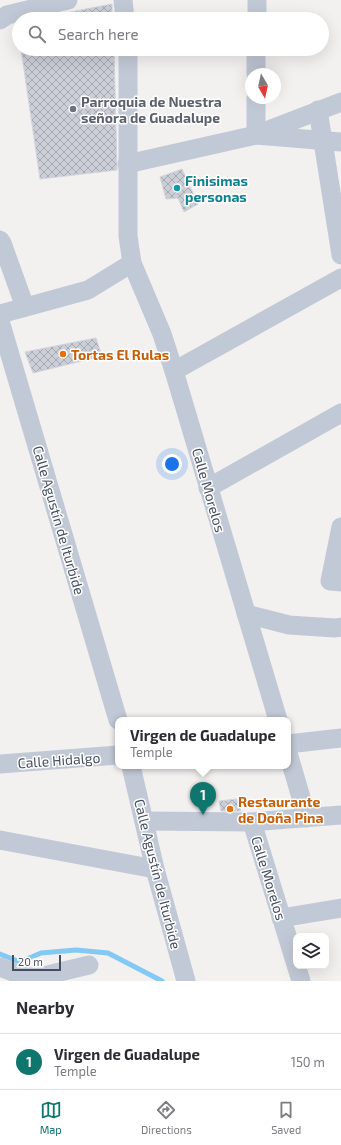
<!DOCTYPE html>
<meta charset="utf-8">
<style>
:root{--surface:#fff;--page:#f7f7f7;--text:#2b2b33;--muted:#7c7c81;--line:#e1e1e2;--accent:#0f766e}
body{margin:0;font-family:"Exo 2",sans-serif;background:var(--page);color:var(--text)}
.controls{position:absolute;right:12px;bottom:12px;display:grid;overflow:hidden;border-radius:8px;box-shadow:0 4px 16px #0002}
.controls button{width:36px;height:36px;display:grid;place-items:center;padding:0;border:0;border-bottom:1px solid var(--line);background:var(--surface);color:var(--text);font:20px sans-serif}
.compass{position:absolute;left:245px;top:68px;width:36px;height:36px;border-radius:50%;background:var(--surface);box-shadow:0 4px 16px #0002;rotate:171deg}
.scale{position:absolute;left:12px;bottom:10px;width:49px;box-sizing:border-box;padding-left:4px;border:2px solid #464f5f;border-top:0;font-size:11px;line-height:14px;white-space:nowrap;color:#464f5f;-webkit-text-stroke:3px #fff;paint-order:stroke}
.you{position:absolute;left:172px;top:464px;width:14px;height:14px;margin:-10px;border:3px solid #fff;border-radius:50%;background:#1a73e8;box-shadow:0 0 0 6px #1a73e833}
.badge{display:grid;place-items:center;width:26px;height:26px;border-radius:50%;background:var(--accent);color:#fff;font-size:13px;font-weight:700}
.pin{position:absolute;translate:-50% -33px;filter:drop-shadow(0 1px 2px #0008)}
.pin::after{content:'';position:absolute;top:21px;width:14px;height:12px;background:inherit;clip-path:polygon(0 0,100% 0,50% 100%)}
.popup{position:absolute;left:115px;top:717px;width:176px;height:52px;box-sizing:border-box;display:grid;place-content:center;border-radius:8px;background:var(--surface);filter:drop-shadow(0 1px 3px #0005);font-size:13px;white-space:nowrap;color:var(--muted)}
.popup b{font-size:15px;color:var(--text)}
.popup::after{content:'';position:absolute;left:50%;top:100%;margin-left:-8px;border:8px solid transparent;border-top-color:var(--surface)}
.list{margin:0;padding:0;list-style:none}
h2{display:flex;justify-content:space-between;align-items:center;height:52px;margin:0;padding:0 16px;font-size:17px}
h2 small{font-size:13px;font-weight:400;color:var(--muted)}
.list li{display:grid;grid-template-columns:26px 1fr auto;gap:12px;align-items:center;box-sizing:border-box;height:56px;padding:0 16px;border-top:1px solid var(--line)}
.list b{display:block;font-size:15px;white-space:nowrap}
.list p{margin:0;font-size:13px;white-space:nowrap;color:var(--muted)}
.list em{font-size:13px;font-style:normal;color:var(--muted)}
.icon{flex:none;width:22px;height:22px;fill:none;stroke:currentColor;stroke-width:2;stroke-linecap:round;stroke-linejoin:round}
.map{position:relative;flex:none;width:341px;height:981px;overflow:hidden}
.search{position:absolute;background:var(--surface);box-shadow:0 4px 16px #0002;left:12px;right:12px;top:12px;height:44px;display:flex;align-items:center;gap:10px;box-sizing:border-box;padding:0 14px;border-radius:22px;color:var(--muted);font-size:15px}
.sheet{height:108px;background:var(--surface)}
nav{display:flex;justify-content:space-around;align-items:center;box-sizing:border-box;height:56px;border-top:1px solid var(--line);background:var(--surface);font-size:11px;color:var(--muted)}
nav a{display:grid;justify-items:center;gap:2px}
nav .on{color:var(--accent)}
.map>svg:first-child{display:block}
</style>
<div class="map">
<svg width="341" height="981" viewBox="0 0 341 981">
<defs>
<pattern id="building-cross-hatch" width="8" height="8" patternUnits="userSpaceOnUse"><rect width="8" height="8" fill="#cbced6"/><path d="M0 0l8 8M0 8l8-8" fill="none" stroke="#a7aab1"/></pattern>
</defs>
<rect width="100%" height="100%" fill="#f3f0f0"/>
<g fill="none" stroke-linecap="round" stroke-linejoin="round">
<!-- stream -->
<path stroke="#84c8f4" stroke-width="5" d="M0 954 20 962 41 953 76 950 108 953 162 981"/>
</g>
<!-- building -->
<g fill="url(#building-cross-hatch)" stroke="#d3d4dc">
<path d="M112 4V19H66V13Z"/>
<path d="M21 49H114L117 170 40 179Z"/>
<path d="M182 169 198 204 184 212 178 198 166 199 160 177Z"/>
<path d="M96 338 102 356 33 373 25 352Z"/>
<path d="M237 799 241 811H221L219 801Z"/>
</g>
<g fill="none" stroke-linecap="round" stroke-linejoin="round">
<!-- minor -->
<g stroke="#c2c9d6" stroke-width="19">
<path d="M123 0 125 19"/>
<path d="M257 19V2"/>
<path d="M0 20 7 15 68 0"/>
<path d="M128 49V236L132 263 162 334 174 371 278 720"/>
<path d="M256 74V49"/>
<path d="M256 98V135L341 142"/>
<path d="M318 110 341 255"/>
<path d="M127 164 256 135 341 102"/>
<path d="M0 240 2 243 25 307"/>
<path d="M0 314 88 290 132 263"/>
<path d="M0 321 118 720"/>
<path d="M174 371 341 278"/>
<path d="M208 488 341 413"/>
<path d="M341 527 330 581 341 582"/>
<path d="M246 614 289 625 335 628 341 627"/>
<path d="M288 744 341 738"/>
<path d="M288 753 307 818"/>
<path d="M0 764 118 755"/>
<path d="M131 766 155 869 186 981"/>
<path d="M144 821 252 822 341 815"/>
<path d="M252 822 301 981"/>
<path d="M0 840 155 869"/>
<path d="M281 918 341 908"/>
<path d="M0 967 26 977H39L89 965"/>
</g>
</g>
<!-- markers -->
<circle fill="#6b7280" stroke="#fff" stroke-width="1.5" cx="73" cy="109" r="4"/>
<circle fill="#0f9aa8" stroke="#fff" stroke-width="1.5" cx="177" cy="188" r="4"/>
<g fill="#e8710a" stroke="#fff" stroke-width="1.5">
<circle cx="63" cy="354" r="4"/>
<circle cx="230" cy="809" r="4"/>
</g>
<g text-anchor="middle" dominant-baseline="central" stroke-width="3" stroke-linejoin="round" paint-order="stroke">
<!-- worship labels -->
<g font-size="14" font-weight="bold" fill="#5b616d" stroke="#fff" text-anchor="start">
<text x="81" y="101">Parroquia de Nuestra<tspan x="81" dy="16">señora de Guadalupe</tspan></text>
</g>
<!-- culture labels -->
<g font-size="14" font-weight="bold" fill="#0d838f" stroke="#fff" text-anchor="start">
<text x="185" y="180">Finisimas<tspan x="185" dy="16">personas</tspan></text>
</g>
<!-- food labels -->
<g font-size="14" font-weight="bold" fill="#c56008" stroke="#fff" text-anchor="start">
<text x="71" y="354">Tortas El Rulas</text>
<text x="238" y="801">Restaurante<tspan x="238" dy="16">de Doña Pina</tspan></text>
</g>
<!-- street labels -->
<g font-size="14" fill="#464f5f" stroke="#fff">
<text transform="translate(209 490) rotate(74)">Calle Morelos</text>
<text transform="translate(59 520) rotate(74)">Calle Agustín de Iturbide</text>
<text transform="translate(59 760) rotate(-4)">Calle Hidalgo</text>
<text transform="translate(158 874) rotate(76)">Calle Agustín de Iturbide</text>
<text transform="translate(269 878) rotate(73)">Calle Morelos</text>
</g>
</g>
</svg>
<div class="controls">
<button><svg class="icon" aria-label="layers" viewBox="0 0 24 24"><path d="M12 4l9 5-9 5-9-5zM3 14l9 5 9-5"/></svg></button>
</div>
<svg class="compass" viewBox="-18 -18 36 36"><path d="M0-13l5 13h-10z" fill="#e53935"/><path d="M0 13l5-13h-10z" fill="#7c7c81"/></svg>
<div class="scale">20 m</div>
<div class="you"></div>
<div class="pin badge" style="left:203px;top:815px">1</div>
<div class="popup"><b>Virgen de Guadalupe</b>Temple</div>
<div class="search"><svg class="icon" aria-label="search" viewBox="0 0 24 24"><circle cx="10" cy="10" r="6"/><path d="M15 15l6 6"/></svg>Search here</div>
</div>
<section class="sheet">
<h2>Nearby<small></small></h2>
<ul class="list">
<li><span class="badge">1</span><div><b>Virgen de Guadalupe</b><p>Temple</p></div><em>150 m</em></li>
</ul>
</section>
<nav>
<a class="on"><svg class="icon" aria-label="map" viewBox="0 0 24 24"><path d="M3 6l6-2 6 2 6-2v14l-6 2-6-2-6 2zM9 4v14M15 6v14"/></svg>Map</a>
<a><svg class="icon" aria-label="directions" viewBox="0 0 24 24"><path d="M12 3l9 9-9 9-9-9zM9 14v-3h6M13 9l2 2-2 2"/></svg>Directions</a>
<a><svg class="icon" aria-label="saved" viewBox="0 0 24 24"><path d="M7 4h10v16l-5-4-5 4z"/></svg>Saved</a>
</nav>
